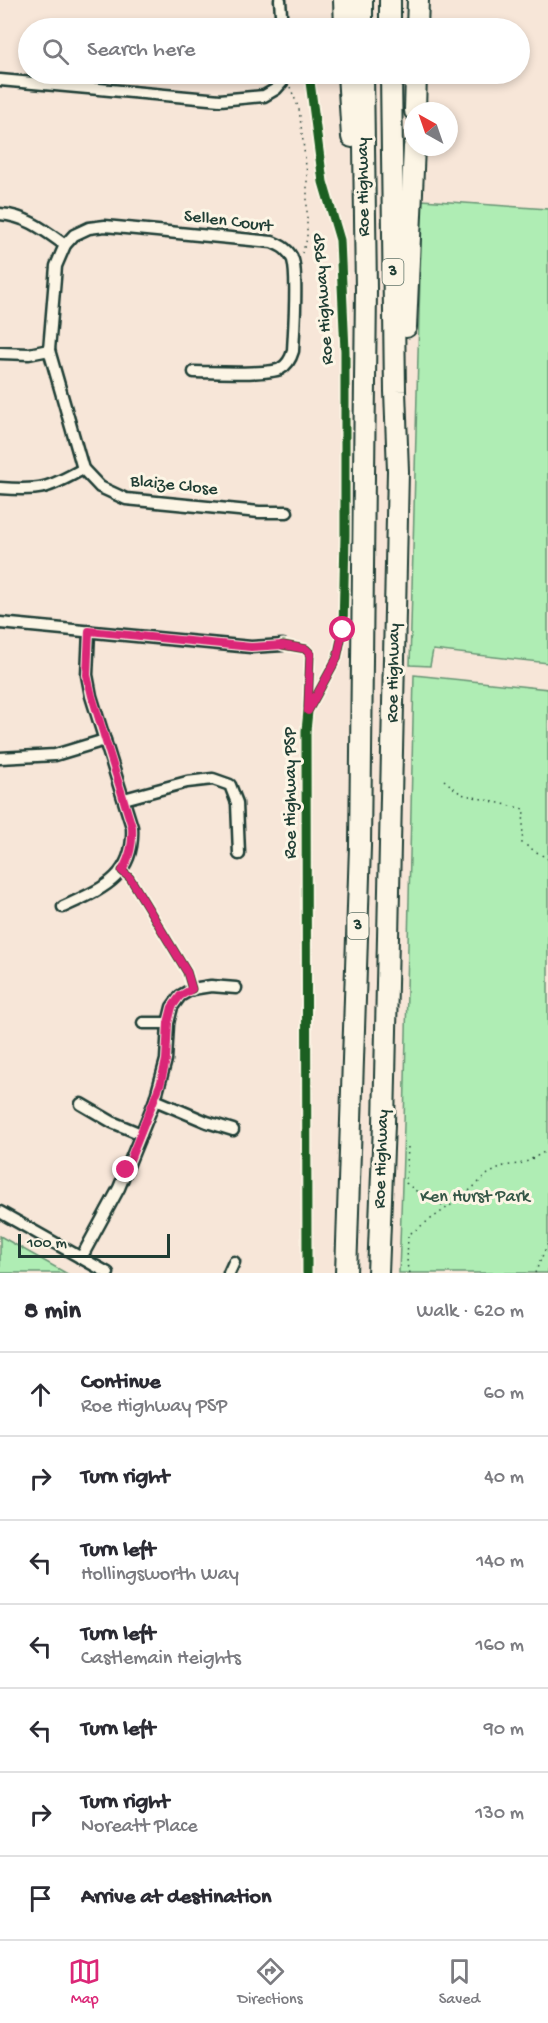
<!DOCTYPE html>
<meta charset="utf-8">
<style>
:root{--surface:#fff;--page:#f2f2f3;--text:#2b2b33;--muted:#7c7c81;--line:#e1e1e2;--accent:#db2777}
body{margin:0;font-family:"Gochi Hand",sans-serif;background:var(--page);color:var(--text)}
.compass{position:absolute;left:404px;top:102px;width:54px;height:54px;border-radius:50%;background:var(--surface);box-shadow:0 3px 9px #0003;rotate:320deg}
.scale{position:absolute;left:18px;bottom:15px;width:152px;box-sizing:border-box;padding-left:6px;border:3px solid #1f3d34;border-top:0;font-size:16px;line-height:21px;white-space:nowrap;color:#1f3d34;-webkit-text-stroke:4px #fcf5e5;paint-order:stroke}
.stop{position:absolute;width:18px;height:18px;margin:-14px;border:4px solid #db2777;border-radius:50%;background:#fff}
.stop.end{background:#db2777;border-color:#fff;box-shadow:0 2px 6px #0008}
.list{margin:0;padding:0;list-style:none}
h2{display:flex;justify-content:space-between;align-items:center;height:78px;margin:0;padding:0 24px;font-size:26px}
h2 small{font-size:20px;font-weight:400;color:var(--muted)}
.list li{display:grid;grid-template-columns:39px 1fr auto;gap:18px;align-items:center;box-sizing:border-box;height:84px;padding:0 24px;border-top:2px solid var(--line)}
.list b{display:block;font-size:22px;white-space:nowrap}
.list p{margin:0;font-size:20px;white-space:nowrap;color:var(--muted)}
.list em{font-size:20px;font-style:normal;color:var(--muted)}
.icon{flex:none;width:33px;height:33px;fill:none;stroke:currentColor;stroke-width:2;stroke-linecap:round;stroke-linejoin:round}
.map{position:relative;flex:none;width:548px;height:1273px;overflow:hidden}
.search{position:absolute;background:var(--surface);box-shadow:0 3px 9px #0003;left:18px;right:18px;top:18px;height:66px;display:flex;align-items:center;gap:15px;box-sizing:border-box;padding:0 21px;border-radius:33px;color:var(--muted);font-size:22px}
.sheet{height:666px;background:var(--surface)}
nav{display:flex;justify-content:space-around;align-items:center;box-sizing:border-box;height:84px;border-top:2px solid var(--line);background:var(--surface);font-size:16px;color:var(--muted)}
nav a{display:grid;justify-items:center;gap:3px}
nav .on{color:var(--accent)}
.map>svg:first-child{display:block}
</style>
<div class="map">
<svg width="548" height="1273" viewBox="0 0 548 1273">
<rect width="100%" height="100%" fill="#f7e6d8"/>
<filter id="ink" filterUnits="userSpaceOnUse"><feTurbulence type="fractalNoise" baseFrequency=".0167" numOctaves="2"/><feDisplacementMap in="SourceGraphic" scale="12" xChannelSelector="R" yChannelSelector="G"/><feConvolveMatrix kernelMatrix="1 2 1 2 8 2 1 2 1" color-interpolation-filters="sRGB"/></filter>
<g filter="url(#ink)">
<!-- green -->
<g fill="#afedb4" stroke="#679574" stroke-width="1.5">
<path d="M422 200 548 209V663L433 650 430 666 410 665Z"/>
<path d="M414 675 548 689V1273H399L404 1125Z"/>
<path d="M0 1236 66 1273H0Z"/>
</g>
<g fill="none" stroke-linecap="round" stroke-linejoin="round">
<!-- street casing -->
<g stroke="#1f3d34" stroke-width="15">
<g id="street">
<path d="M280 0 282 28"/>
<path d="M0 80 220 100 264 96 276 89 283 81 285 74"/>
<path d="M0 214C27 216 44 230 65 245"/>
<path d="M0 353 29 354 49 350"/>
<path d="M194 372C212 372 267 375 280 369 288 365 291 358 293 351 294 330 298 277 293 260 289 250 282 246 272 242L105 226 89 228 74 235 65 245 56 266 49 350 83 469 100 487 126 499 259 512H287"/>
<path d="M0 488C41 491 47 489 83 469"/>
<path d="M0 623 251 647 283 645"/>
<path d="M0 758 55 755 105 740"/>
<path d="M124 799 187 782 213 779 230 785 237 803 239 854"/>
<path d="M63 907C102 889 135 877 132 827L91 696 87 675 89 631"/>
<path d="M143 1023H168"/>
<path d="M155 1100 207 1122 233 1130"/>
<path d="M81 1104 112 1122 141 1134"/>
<path d="M0 1212 108 1273"/>
<path d="M81 1258 119 1188 155 1100 166 1060 168 1023 172 1007 180 996 192 989 211 986 236 988"/>
<path d="M229 1273 234 1262"/>
</g>
</g>
<!-- highway casing -->
<g stroke="#1f3d34" stroke-width="24">
<g id="highway">
<path d="M344 0 345 28"/>
<path d="M362 0V28"/>
<path d="M390 0V28"/>
<path d="M417 28 418 0"/>
<path d="M348 74 352 137"/>
<path d="M415 111 416 74"/>
<path d="M406 327 414 147"/>
<path d="M346 1273 360 846 366 289 363 74"/>
<path d="M378 1273 384 1124 398 471 395 391 391 74"/>
</g>
</g>
<!-- path -->
<g stroke="#1f3d34" stroke-width="1.5" stroke-dasharray="1.5 4.5" stroke-linecap="butt">
<path d="M290 87 299 109 307 174V239L302 253"/>
<path d="M444 780 461 794 524 809 522 843 548 859"/>
<path d="M408 1147 406 1183C420 1194 430 1203 447 1206"/>
<path d="M410 1273 407 1265 408 1235 461 1198 488 1174 504 1166 524 1163 548 1150"/>
<path d="M535 1273 548 1243"/>
</g>
<!-- street -->
<use href="#street" stroke="#fcf5e5" stroke-width="10"/>
<!-- highway -->
<use href="#highway" stroke="#fcf5e5" stroke-width="20"/>
<!-- cycleway casing -->
<g stroke="#fcf5e5" stroke-width="13">
<g id="cycleway">
<path d="M283 645 306 649 310 653 308 708"/>
<path d="M122 871 130 878 187 972 192 989"/>
<path d="M307 1273 306 731 308 711 337 658 343 630 345 535V351L340 240 323 182 309 74"/>
</g>
</g>
<!-- cycleway -->
<use href="#cycleway" stroke="#1b5e20" stroke-width="9"/>
</g>
</g>
<g fill="none" stroke-linecap="round" stroke-linejoin="round" filter="url(#ink)">
<!-- route -->
<path stroke="#db2777" stroke-width="8" d="M126 1170 161 1082 166 1060 168 1023 172 1007 180 996 192 989 187 972 130 878 122 871C130 856 133 845 132 827L92 696 87 675 89 631 251 647 283 645 306 649 310 653 308 711 337 658 343 630"/>
</g>
<g text-anchor="middle" dominant-baseline="central" stroke-width="6" stroke-linejoin="round" paint-order="stroke">
<!-- shield labels -->
<g fill="#fcf5e5" stroke="#617469" stroke-width="1.5">
<rect x="382.5" y="259" width="21" height="26" rx="4.5"/>
<rect x="347.5" y="913" width="21" height="26" rx="4.5"/>
</g>
<g font-size="16" font-weight="bold" fill="#1f3d34">
<text x="393" y="272">3</text>
<text x="358" y="926">3</text>
</g>
<!-- street labels -->
<g font-size="18" fill="#1f3d34" stroke="#fcf5e5">
<text transform="translate(364 187) rotate(-91)">Roe Highway</text>
<text transform="translate(228 222) rotate(7)">Sellen Court</text>
<text transform="translate(324 299) rotate(-94)">Roe Highway PSP</text>
<text transform="translate(174 486) rotate(6)">Blaize Close</text>
<text transform="translate(394 673) rotate(-89)">Roe Highway</text>
<text transform="translate(291 793) rotate(-90)">Roe Highway PSP</text>
<text transform="translate(382 1159) rotate(-88)">Roe Highway</text>
</g>
<!-- park labels -->
<g font-size="18" fill="#355747" stroke="#fcf5e5">
<text x="475" y="1197">Ken Hurst Park</text>
</g>
</g>
</svg>
<svg class="compass" viewBox="-18 -18 36 36"><path d="M0-13l5 13h-10z" fill="#e53935"/><path d="M0 13l5-13h-10z" fill="#7c7c81"/></svg>
<div class="scale">100 m</div>
<div class="stop" style="left:343px;top:630px"></div>
<div class="stop end" style="left:126px;top:1170px"></div>
<div class="search"><svg class="icon" aria-label="search" viewBox="0 0 24 24"><circle cx="10" cy="10" r="6"/><path d="M15 15l6 6"/></svg>Search here</div>
</div>
<section class="sheet">
<h2>8 min<small>Walk · 620 m</small></h2>
<ul class="list">
<li><svg class="icon" aria-label="ahead" viewBox="0 0 24 24"><path d="M12 20V5M6 11l6-6 6 6"/></svg><div><b>Continue</b><p>Roe Highway PSP</p></div><em>60 m</em></li>
<li><svg class="icon" aria-label="right" viewBox="0 0 24 24"><path d="M7 20v-9h11M14 6l5 5-5 5"/></svg><div><b>Turn right</b></div><em>40 m</em></li>
<li><svg class="icon" aria-label="left" viewBox="0 0 24 24"><path d="M17 20v-9H6M10 6l-5 5 5 5"/></svg><div><b>Turn left</b><p>Hollingsworth Way</p></div><em>140 m</em></li>
<li><svg class="icon" aria-label="left" viewBox="0 0 24 24"><path d="M17 20v-9H6M10 6l-5 5 5 5"/></svg><div><b>Turn left</b><p>Castlemain Heights</p></div><em>160 m</em></li>
<li><svg class="icon" aria-label="left" viewBox="0 0 24 24"><path d="M17 20v-9H6M10 6l-5 5 5 5"/></svg><div><b>Turn left</b></div><em>90 m</em></li>
<li><svg class="icon" aria-label="right" viewBox="0 0 24 24"><path d="M7 20v-9h11M14 6l5 5-5 5"/></svg><div><b>Turn right</b><p>Noreatt Place</p></div><em>130 m</em></li>
<li><svg class="icon" aria-label="arrive" viewBox="0 0 24 24"><path d="M6 21V4h12l-3 4 3 4H6"/></svg><div><b>Arrive at destination</b></div></li>
</ul>
</section>
<nav>
<a class="on"><svg class="icon" aria-label="map" viewBox="0 0 24 24"><path d="M3 6l6-2 6 2 6-2v14l-6 2-6-2-6 2zM9 4v14M15 6v14"/></svg>Map</a>
<a><svg class="icon" aria-label="directions" viewBox="0 0 24 24"><path d="M12 3l9 9-9 9-9-9zM9 14v-3h6M13 9l2 2-2 2"/></svg>Directions</a>
<a><svg class="icon" aria-label="saved" viewBox="0 0 24 24"><path d="M7 4h10v16l-5-4-5 4z"/></svg>Saved</a>
</nav>
